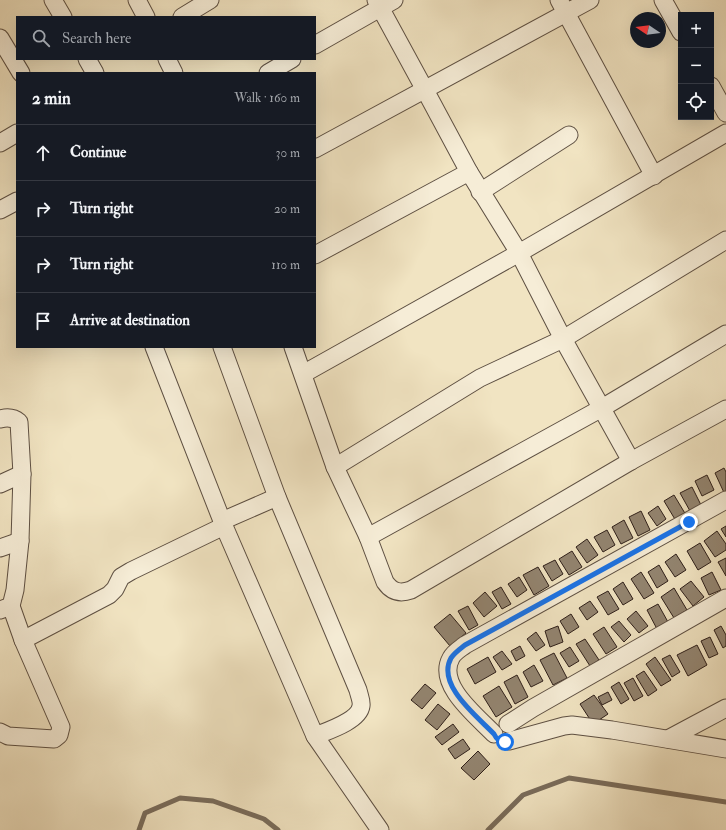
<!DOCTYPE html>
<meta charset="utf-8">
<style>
:root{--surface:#171b24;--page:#242831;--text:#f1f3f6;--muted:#9ea1a6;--line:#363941}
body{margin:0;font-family:"IM FELL Double Pica",serif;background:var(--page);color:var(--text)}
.controls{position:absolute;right:12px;top:12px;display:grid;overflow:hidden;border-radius:0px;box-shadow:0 4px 16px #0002}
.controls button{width:36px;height:36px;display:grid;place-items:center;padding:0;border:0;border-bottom:1px solid var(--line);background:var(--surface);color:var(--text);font:20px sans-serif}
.compass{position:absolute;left:630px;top:12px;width:36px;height:36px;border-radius:50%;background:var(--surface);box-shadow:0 4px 16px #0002;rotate:283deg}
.stop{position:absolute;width:12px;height:12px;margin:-9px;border:3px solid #1a73e8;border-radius:50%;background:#fff}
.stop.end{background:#1a73e8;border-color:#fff;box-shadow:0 1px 4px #0008}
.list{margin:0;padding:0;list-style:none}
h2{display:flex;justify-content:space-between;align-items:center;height:52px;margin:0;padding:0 16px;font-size:17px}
h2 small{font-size:13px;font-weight:400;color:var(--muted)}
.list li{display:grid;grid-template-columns:26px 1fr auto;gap:12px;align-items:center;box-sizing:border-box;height:56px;padding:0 16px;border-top:1px solid var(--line)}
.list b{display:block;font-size:15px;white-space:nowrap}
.list em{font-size:13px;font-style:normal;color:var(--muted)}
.icon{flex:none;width:22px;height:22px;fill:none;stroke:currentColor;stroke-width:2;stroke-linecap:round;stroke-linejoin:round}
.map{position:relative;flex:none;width:726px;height:830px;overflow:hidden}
.search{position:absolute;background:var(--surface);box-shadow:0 4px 16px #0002;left:16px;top:16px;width:300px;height:44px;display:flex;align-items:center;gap:10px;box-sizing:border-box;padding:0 14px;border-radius:0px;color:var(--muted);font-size:15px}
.panel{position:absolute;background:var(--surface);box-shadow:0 4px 16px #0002;left:16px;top:72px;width:300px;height:276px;border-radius:0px}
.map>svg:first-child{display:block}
</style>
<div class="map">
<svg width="726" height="830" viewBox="0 0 726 830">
<rect width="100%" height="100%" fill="#f1e4c2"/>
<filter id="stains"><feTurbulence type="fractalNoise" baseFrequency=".005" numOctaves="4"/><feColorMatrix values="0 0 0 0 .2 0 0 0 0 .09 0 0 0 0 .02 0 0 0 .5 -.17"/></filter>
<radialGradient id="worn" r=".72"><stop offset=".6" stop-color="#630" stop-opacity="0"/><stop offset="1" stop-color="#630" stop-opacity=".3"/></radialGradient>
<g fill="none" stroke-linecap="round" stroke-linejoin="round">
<!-- stream -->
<g stroke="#7a6d5c" stroke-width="5">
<path d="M139 830 145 813 180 798 213 801 264 819 278 830"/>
<path d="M488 830 523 795 569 778 726 802"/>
</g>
</g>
<!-- building -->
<g fill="#938571" stroke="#2d1e19">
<path d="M724 468 726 472V497L715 473Z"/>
<path d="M707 475 714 490 702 496 695 481Z"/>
<path d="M692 487 701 505 690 511 680 493Z"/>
<path d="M674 495 686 515 676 521 664 501Z"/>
<path d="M658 506 666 519 657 526 648 513Z"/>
<path d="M641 511 650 530 638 536 629 517Z"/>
<path d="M624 520 633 538 621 544 612 527Z"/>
<path d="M726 526V537L721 529Z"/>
<path d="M607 530 615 545 603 552 594 537Z"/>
<path d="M717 531 726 544V550L715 557 704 541Z"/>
<path d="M587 539 598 555 587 563 576 547Z"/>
<path d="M700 543 711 562 698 570 687 551Z"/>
<path d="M572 551 582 567 569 575 559 559Z"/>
<path d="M676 554 686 570 675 577 665 562Z"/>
<path d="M726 558V576L718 562Z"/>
<path d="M555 560 563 574 552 581 543 566Z"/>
<path d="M659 565 668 581 657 588 648 572Z"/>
<path d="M538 567 549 586 534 595 523 575Z"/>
<path d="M641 572 654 593 644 599 631 579Z"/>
<path d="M712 572 721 590 709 595 701 578Z"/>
<path d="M519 577 527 590 517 597 508 584Z"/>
<path d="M691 581 704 597 693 606 680 589Z"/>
<path d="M623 582 633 599 623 605 613 589Z"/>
<path d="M501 587 511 604 502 609 492 592Z"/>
<path d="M674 588 687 610 674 618 661 597Z"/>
<path d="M608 591 619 609 608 615 597 597Z"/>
<path d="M485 592 497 606 484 617 473 603Z"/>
<path d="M590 601 598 612 587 620 579 608Z"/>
<path d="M658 604 668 622 657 629 647 610Z"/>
<path d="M468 606 478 625 469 630 458 611Z"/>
<path d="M636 611 648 626 639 633 627 619Z"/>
<path d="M450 614 466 633 450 646 434 627Z"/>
<path d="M571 614 579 627 568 634 560 621Z"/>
<path d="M619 621 631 635 624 642 611 627Z"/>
<path d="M558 626 563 642 550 647 545 631Z"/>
<path d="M721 626 726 635V646L723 648 714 630Z"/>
<path d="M604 627 617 647 606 654 593 634Z"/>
<path d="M536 632 545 645 536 651 527 639Z"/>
<path d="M710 637 718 654 709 658 701 641Z"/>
<path d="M585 639 599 660 590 666 576 644Z"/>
<path d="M697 645 707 665 688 676 677 655Z"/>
<path d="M520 646 525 656 516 661 511 651Z"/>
<path d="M570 647 579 661 569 667 560 653Z"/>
<path d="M502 651 512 664 502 670 493 657Z"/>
<path d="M554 653 567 678 553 685 540 660Z"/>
<path d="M670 655 680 672 672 677 662 659Z"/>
<path d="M488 657 496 672 475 684 467 669Z"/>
<path d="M655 657 671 680 661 686 646 664Z"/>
<path d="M534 665 543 681 531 687 523 672Z"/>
<path d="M644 671 657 690 648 696 636 676Z"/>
<path d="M517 675 528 697 515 704 504 682Z"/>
<path d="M633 678 643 696 634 701 624 683Z"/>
<path d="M619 682 629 699 621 704 611 687Z"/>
<path d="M425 684 436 693 422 709 411 700Z"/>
<path d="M499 686 512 707 496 717 483 696Z"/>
<path d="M608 692 612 700 602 705 598 697Z"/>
<path d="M594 695 608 714 593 724 580 704Z"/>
<path d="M438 704 450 714 437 730 425 720Z"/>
<path d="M453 724 459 732 442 745 435 737Z"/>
<path d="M463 739 470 749 455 759 448 749Z"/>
<path d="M478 751 490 764 474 780 461 768Z"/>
</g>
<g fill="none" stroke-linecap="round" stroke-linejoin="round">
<!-- minor casing -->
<g stroke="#5e5043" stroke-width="19">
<g id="minor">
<path d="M53 0 63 17"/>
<path d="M137 0 146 17"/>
<path d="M376 0 425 90 469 172 519 253 563 339 631 461"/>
<path d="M559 0 654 176"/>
<path d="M663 0 681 32"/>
<path d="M182 17 210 0"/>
<path d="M0 38 21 73"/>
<path d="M315 45 394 0"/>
<path d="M87 59 95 73"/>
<path d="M167 59 174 73"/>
<path d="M268 73 292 59"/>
<path d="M711 86 726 113"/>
<path d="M0 143 17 133"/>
<path d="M315 149 590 0"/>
<path d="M480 192 569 135"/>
<path d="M0 210 17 201"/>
<path d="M315 255 469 172"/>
<path d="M154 347 224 526 315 736C327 731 359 721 361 706 362 701 359 695 358 690L277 497 222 347"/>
<path d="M293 347 335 467 368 537 385 582C392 592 400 594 411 590L631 461 726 409"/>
<path d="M303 374 519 253 726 133"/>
<path d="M0 419C7 417 13 417 19 422L22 474 20 541 15 590 11 606 0 610"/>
<path d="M335 467 480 378 563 339 726 240"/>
<path d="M0 484 22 474"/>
<path d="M222 521 277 497"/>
<path d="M368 537 602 408 726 334"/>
<path d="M0 548 20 541"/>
<path d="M23 640 109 595 115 589 121 577 131 571 224 526"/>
<path d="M508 724 533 708 726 598"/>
<path d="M0 732 8 736 54 739 59 735 61 727 23 640 11 606"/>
<path d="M494 734C478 717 436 685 451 658 454 652 460 649 465 645L726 500"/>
<path d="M315 736 380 830"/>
<path d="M668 739 726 708"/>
<path d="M509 741 564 726 572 725 612 730 726 749"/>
</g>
</g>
<!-- minor -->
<use href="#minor" stroke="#f6edd7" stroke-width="17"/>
</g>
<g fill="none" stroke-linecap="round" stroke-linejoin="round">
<!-- route -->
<path stroke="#1a73e8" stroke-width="5" d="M505 742C499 741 497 740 494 734 478 717 436 685 451 658 455 652 460 649 465 645L689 522"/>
</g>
<rect width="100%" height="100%" filter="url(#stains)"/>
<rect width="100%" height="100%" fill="url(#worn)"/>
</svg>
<div class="controls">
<button>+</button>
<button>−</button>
<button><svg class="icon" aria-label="locate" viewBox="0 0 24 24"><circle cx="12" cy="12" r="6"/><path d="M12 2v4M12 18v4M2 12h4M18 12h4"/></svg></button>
</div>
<svg class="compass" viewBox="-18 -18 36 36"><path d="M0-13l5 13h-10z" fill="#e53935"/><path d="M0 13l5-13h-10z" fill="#9ea1a6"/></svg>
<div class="stop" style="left:505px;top:742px"></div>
<div class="stop end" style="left:689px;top:522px"></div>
<div class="search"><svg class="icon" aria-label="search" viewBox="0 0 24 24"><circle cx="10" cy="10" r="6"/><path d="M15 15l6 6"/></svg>Search here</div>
<section class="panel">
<h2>2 min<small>Walk · 160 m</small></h2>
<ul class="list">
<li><svg class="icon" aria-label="ahead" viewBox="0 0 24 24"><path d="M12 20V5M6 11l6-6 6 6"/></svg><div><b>Continue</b></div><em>30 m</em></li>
<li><svg class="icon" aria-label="right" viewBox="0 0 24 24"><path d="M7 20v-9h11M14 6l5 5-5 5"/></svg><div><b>Turn right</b></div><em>20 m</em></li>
<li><svg class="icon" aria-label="right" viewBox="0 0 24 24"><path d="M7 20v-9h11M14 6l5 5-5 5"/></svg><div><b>Turn right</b></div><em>110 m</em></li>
<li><svg class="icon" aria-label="arrive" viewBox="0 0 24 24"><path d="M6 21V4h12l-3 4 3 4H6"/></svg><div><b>Arrive at destination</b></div></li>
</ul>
</section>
</div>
